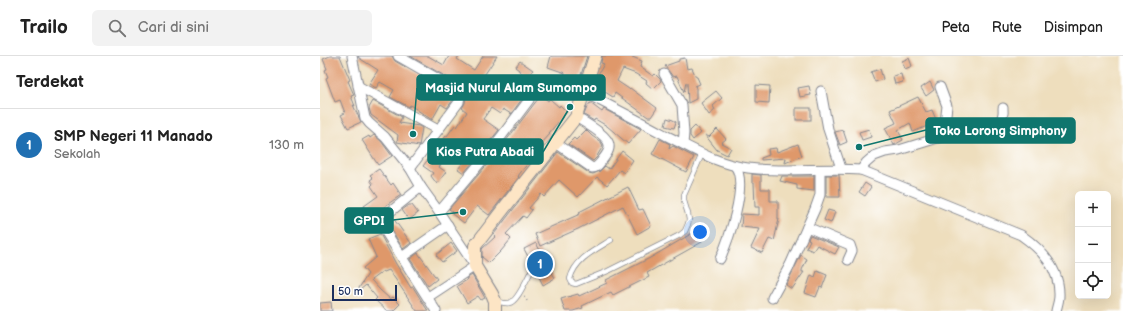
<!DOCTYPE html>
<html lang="id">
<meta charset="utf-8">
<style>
:root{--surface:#fff;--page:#f2f2f2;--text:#222;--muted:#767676;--line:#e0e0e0;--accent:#1f6fb2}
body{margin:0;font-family:"Balsamiq Sans",sans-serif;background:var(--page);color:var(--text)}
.controls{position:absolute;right:12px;bottom:12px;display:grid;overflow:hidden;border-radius:6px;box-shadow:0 4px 16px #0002}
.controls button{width:36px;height:36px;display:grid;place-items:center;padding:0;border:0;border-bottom:1px solid var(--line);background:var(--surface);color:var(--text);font:20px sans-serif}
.scale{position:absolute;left:12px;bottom:10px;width:65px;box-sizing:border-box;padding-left:4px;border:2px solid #1b2f5e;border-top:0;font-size:11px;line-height:14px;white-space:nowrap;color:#1b2f5e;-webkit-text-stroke:3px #fff;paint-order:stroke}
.you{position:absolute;left:380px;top:176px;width:14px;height:14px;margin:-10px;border:3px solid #fff;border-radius:50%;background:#1a73e8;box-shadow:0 0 0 6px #1a73e833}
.badge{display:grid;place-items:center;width:26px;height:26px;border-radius:50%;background:var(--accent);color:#fff;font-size:13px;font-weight:700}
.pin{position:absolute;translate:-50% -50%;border:2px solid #fff;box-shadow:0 1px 4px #0006}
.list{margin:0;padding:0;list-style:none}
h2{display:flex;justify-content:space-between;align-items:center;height:52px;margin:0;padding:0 16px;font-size:17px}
h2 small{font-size:13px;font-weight:400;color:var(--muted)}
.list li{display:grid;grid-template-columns:26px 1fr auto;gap:12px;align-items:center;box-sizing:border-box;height:72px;padding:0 16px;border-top:1px solid var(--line)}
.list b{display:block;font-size:15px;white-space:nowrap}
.list p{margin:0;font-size:13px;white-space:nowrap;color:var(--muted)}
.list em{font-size:13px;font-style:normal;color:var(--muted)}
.icon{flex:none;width:22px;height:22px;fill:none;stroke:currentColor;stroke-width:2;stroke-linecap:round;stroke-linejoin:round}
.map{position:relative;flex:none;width:803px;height:255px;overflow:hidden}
header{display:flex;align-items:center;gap:24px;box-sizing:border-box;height:56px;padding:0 20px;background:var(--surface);border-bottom:1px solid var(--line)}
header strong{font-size:19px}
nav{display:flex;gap:22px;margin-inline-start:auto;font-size:14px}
.search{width:280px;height:36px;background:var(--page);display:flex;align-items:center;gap:10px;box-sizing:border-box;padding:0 14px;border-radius:6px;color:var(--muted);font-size:15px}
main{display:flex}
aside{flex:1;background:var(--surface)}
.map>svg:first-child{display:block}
</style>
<header>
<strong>Trailo</strong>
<div class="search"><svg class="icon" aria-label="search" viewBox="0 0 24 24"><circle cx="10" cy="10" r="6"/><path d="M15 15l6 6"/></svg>Cari di sini</div>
<nav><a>Peta</a><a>Rute</a><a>Disimpan</a></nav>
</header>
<main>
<aside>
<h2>Terdekat<small></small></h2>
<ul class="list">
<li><span class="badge">1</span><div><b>SMP Negeri 11 Manado</b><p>Sekolah</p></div><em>130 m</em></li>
</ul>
</aside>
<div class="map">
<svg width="803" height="255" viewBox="0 0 803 255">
<rect width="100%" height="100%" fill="#fff"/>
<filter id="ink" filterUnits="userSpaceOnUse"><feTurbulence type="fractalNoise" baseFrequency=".025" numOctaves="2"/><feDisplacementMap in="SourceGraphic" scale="8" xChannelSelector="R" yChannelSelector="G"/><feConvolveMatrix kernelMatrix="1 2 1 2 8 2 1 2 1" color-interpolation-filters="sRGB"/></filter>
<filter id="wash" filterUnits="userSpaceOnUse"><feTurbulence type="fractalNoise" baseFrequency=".012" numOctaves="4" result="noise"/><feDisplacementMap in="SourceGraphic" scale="16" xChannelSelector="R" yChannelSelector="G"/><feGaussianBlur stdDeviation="0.9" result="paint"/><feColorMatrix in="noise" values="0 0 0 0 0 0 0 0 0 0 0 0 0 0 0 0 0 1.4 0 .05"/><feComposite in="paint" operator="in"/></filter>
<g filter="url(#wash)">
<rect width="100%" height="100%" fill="#eedebd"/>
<g id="blocks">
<!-- building -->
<g fill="#df986b">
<path d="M10 0H20L30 24 28 25 34 39 31 40 35 50 33 49 41 66 28 72 21 59 25 57 20 44 15 46 6 22 8 21 5 14 7 13 3 3Z"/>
<path d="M38 0H72L75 5 130 37 134 42 133 44 127 52 121 48 112 64 90 49 89 51 70 41 74 34 60 26 56 32 49 28 58 14 39 2Z"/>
<path d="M90 0H108L124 9 129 0H139L137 3 154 14 163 0H177L161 24 173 33 175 30 190 40 192 36 202 43 191 58 183 53 180 58 171 52 163 63 179 74 144 117 138 113 143 107 129 98 119 111 126 116 117 128 111 120 113 117 103 110 116 93 113 91 117 85 120 87 126 80H127L135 69 137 71 147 56 142 52 145 47 146 39 137 27Z"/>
<path d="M231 0H267L258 28 244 21 245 17 228 11Z"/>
<path d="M282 0H310L322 5 320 11 333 20 335 18 340 23 341 25 333 33 326 27 327 25 316 18 303 13 297 25 309 33 310 32 337 52 331 61H328L295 37 293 41 285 36 283 40 273 35 279 24 276 22 284 8 281 7Z"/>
<path d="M365 2 367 13 372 12 376 21H377L380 28 375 30 376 32V43L368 47 367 27 366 26 364 36 357 20 353 21 345 10 359 5V3Z"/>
<path d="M589 2 592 10 585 13 582 5Z"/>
<path d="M200 5 213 14 207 21 199 15V14L195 11Z"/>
<path d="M560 13 563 23 555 26 551 16Z"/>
<path d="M581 18 583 26 575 28 573 20Z"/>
<path d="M610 26 614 34 606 40 601 32Z"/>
<path d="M436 29 450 30 449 47 436 46Z"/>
<path d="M489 30 491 39 480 41 478 32Z"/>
<path d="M396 35 402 42 393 50 395 54 389 59 381 47Z"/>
<path d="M221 39 228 45 230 43 239 51 240 49 247 56 229 77 230 78 221 88 222 89 198 120 199 121 169 159 157 150 144 167 132 158 133 156 129 153 176 98Z"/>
<path d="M598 41 606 56 612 54 617 66 593 76 590 67 578 74 583 84 574 89 565 72 576 67 570 54Z"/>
<path d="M53 45 82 61 79 67 99 70 102 72 99 90 77 86 78 79 51 59 49 52Z"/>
<path d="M270 47 282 56 284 53 321 73 308 88 287 70 275 63 274 65 264 59 267 51Z"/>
<rect x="476" y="52" width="15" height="12"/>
<path d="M347 62 353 64 356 66 354 72 345 70Z"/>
<path d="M375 70 381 77 373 84 370 80V75Z"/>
<path d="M397 73 406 83 401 87 411 92 407 99 397 94 385 79 389 81Z"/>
<path d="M549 73 551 81 542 84 539 76Z"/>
<path d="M266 74 272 80 281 86 283 90 277 100H278L273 105 248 88 254 82 256 84Z"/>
<path d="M523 74 527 86 520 89 515 76Z"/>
<path d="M54 79 61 85 72 100 58 109 42 84 49 80 50 82Z"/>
<path d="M340 83 350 88 349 93 353 90 374 101 366 116 332 98Z"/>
<path d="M478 88 482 100 465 107 466 102 441 104V102L449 99 448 93 456 92 457 96Z"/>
<path d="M302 95 313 104 304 117 300 114 287 129 277 121 258 141 239 124 224 141 221 138 209 152 212 154 206 162 203 160 186 178 191 183 181 195 169 207 162 201V193L176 180 174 178 238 96 269 117 273 118 280 115 285 110 289 113Z"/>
<path d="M59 113 71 129 73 127 81 139 65 150 66 152 57 159 55 157 47 163 40 153 58 140 51 130 53 128 50 124 53 122 50 119Z"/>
<path d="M432 118 441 119V133H450V145H458V163H459L454 185 449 183 442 197 431 192 440 173 421 171 422 158 439 159V151H435L434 127H432Z"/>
<path d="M506 119H519L520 141H506Z"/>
<path d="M462 120H494V135L477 133V129L460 125Z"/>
<path d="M545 127 551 131 545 140 539 136Z"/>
<path d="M308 131 319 154 323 153 331 170 317 178 303 150 258 173 220 190 215 178 260 158 259 156Z"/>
<path d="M89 149H92L98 157 89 164 82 154Z"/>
<path d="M508 154 515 156 511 167 504 164Z"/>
<path d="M73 162 91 187 83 193 67 166Z"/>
<path d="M376 175 382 186 327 217 329 221 293 239 291 236 262 250 263 252 253 255H245L241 243 258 238 259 240 287 227 286 224 330 202Z"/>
<path d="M60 178 76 208 91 232 93 231 108 255H97L76 224 69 214 64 216 63 215 51 224 60 234 70 243 73 241 80 248 73 255H67L55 244 57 242 46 229 40 234 39 232 48 218 43 212 56 201 48 183Z"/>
<path d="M490 179 519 191 515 198 497 189 493 195 486 192 490 184 488 183Z"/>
<path d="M131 187 137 195 122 206 116 199Z"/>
<path d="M216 187 235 222 223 229 216 215V211L215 209 212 208 204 193Z"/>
<path d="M98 197 117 223 108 230 90 203Z"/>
<path d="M481 199 487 203 482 214V216H484L472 233 466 229Z"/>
<path d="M497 215 507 219 502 232 500 231 496 241 485 237 491 219 495 221Z"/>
<path d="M152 219 165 242 161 244 158 240 147 247 137 230 147 224 146 223Z"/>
<path d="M11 246 12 255H0V247Z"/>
</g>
</g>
</g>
<g filter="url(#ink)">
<use href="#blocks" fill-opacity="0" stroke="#84868e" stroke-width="1"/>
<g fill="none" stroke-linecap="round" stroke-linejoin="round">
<!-- lane casing -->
<g stroke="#84868e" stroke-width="6">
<g id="lane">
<path d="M291 184C275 194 255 203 250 223L252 227 256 228 288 215 360 179 365 175 368 168 369 164 368 158 364 145V139L382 98"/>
<path d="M176 245C180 246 186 248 189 247 198 246 208 219 213 212"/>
</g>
</g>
<!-- street casing -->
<g stroke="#84868e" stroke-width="11">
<g id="street">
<path d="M32 0 45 62 49 67 65 81 90 112 101 131 119 156 155 210 108 241"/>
<path d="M78 0 134 32 140 40 139 46 90 112"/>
<path d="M344 18 362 49 364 77 363 88"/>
<path d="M38 30 118 74"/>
<path d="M501 35 508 73 521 112"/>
<path d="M263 36C291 50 319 65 347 80 373 93 399 109 428 112 466 117 504 111 541 114L701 179C721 193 740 212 739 240 739 245 737 250 736 255"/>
<path d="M621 81C639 78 663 86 677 69 682 64 684 59 683 52"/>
<path d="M236 87 272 112C277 112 280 107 283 103 286 99 290 94 289 89 288 79 265 67 256 61"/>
<path d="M541 114 546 107 554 100 565 96 579 94 621 81 625 67 627 50 620 31"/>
<path d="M101 131 65 160 61 163 60 167 116 255"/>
<path d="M119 156 171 94 209 44"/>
<path d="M487 171 530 189 532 195 528 204"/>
<path d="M82 201 128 169"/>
<path d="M400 203C408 185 429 128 415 110"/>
<path d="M452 242 470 209 495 153 500 139V114"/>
</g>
</g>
<!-- secondary casing -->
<g stroke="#84868e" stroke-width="14">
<path id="secondary" d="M175 255V245L172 238 155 210V190L181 156 256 61 275 0"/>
</g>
<!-- path -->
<g stroke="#84868e" stroke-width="1.5" stroke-dasharray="1 3" stroke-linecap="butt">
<path d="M216 39 226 31 251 43"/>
<path d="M204 241 208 246"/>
</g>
<!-- lane -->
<use href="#lane" stroke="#fff" stroke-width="4.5"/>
<!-- street -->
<use href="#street" stroke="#fff" stroke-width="9"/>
<!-- secondary -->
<use href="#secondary" stroke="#fde5c5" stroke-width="12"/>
</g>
</g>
<!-- callouts -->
<path fill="none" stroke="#0f766e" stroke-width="1.5" d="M93 78L97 32M539 91L606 74M250 51L223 96M143 156L73 164"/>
<g fill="#0f766e" stroke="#fff" stroke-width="1.5">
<circle cx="93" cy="78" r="4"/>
<circle cx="539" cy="91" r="4"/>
<circle cx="250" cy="51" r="4"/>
<circle cx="143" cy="156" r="4"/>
</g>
<g fill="#0f766e" stroke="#0f766e" stroke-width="1.5">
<rect x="97" y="19" width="188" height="25" rx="4"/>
<rect x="606" y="62" width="149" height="25" rx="4"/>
<rect x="108" y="83" width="115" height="25" rx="4"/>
<rect x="25" y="152" width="48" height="25" rx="4"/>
</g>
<g font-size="13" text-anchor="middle" font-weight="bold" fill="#fff">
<text x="191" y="36">Masjid Nurul Alam Sumompo</text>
<text x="680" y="79">Toko Lorong Simphony</text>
<text x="165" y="100">Kios Putra Abadi</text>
<text x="49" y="169">GPDI</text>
</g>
</svg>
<div class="controls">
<button>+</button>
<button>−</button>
<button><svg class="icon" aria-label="locate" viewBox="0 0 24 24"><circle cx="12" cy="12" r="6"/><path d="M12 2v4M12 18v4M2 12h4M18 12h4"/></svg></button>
</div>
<div class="scale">50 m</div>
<div class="you"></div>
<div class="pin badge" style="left:220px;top:208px">1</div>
</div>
</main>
